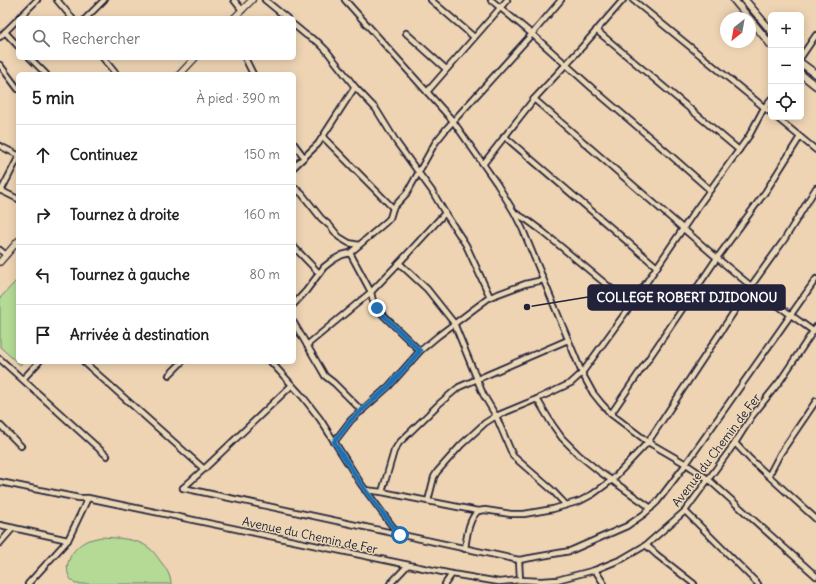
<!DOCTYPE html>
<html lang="fr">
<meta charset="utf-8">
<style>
:root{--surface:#fff;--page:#f6f6f6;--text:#202124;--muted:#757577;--line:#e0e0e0}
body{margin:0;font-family:Delius,sans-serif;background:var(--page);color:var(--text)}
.controls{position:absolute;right:12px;top:12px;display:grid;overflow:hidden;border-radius:6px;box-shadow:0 2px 10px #0003}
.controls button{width:36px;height:36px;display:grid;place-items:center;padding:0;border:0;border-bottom:1px solid var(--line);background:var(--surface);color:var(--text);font:20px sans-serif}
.compass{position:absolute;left:720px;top:12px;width:36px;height:36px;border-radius:50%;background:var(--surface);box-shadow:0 2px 10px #0003;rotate:211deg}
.stop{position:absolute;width:12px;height:12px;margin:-9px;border:3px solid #1f6fb2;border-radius:50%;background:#fff}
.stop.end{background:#1f6fb2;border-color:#fff;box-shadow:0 1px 4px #0008}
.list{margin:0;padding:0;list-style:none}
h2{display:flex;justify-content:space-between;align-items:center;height:52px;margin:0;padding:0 16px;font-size:17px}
h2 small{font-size:13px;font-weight:400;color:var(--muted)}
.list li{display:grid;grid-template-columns:26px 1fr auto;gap:12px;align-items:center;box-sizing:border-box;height:60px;padding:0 16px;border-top:1px solid var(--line)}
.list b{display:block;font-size:15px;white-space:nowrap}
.list em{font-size:13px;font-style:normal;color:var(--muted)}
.icon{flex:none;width:22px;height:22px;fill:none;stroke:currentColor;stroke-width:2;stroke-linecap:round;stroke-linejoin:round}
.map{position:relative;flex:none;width:816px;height:584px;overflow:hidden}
.search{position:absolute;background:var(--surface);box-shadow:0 2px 10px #0003;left:16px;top:16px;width:280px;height:44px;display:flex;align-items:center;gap:10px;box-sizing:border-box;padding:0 14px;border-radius:6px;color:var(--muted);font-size:15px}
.panel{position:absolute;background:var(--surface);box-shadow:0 2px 10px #0003;left:16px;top:72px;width:280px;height:292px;border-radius:6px}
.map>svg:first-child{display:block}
</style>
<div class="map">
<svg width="816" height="584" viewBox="0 0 816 584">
<rect width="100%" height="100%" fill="#eed4b3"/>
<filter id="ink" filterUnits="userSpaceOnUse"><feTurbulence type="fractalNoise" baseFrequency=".025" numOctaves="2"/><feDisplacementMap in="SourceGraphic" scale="8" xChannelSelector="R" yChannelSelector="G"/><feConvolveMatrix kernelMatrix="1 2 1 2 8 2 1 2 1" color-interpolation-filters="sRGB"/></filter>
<g filter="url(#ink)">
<!-- green -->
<g fill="#b4da96" stroke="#6b7e68">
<path d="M18 279V362H23L20 365 0 347V298Z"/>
<path d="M101 537C116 538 137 538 149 548 154 551 157 557 161 562 166 568 171 576 171 584H75C73 582 70 579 69 576 63 562 75 545 89 540 93 539 97 538 101 537Z"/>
</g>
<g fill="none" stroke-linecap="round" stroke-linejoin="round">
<!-- minor casing -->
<g stroke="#22223b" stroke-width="8">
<g id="minor">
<path d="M57 0 72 18"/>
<path d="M234 0 242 10"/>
<path d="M265 0 287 18"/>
<path d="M345 0 453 121 497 184 514 212 523 230 582 373 593 393 601 403 611 414 648 442 686 464 708 479 816 576"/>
<path d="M431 0 474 37"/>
<path d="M491 0 532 34 592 88 660 146 710 190"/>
<path d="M633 0 771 113"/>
<path d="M19 18 37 0"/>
<path d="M86 18 104 0"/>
<path d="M294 25 306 35 318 42 326 50 355 87 376 109 397 143 432 191 445 213 466 245 490 297"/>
<path d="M596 30 739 150"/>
<path d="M5 32 18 46"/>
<path d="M406 33 446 69"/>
<path d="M0 37 18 19"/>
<path d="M801 57 816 35"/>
<path d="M30 58 46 74"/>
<path d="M103 58 116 74"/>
<path d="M245 58 253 74"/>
<path d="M0 65 18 89"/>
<path d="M427 92 507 0"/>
<path d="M534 99 717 258 751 286 813 331"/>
<path d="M776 117 816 150"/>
<path d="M504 136 657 267"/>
<path d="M323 137 393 208"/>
<path d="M294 144 304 157"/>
<path d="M0 146 18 155"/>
<path d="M484 163 534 99 582 47 623 0"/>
<path d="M294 167 318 144 355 87"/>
<path d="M294 187 302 194 321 218 330 226 339 237 349 243 359 245"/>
<path d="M0 190 18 199"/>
<path d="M1 191 18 158"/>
<path d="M515 213 527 220 542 231 631 305"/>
<path d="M294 247 319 273"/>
<path d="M0 250 6 255"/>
<path d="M350 253 371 292 373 301 377 308 385 317 420 351"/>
<path d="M399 263 427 289 454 323 483 394 496 416 513 456 552 490 566 505"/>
<path d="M294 304 306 291 324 267 333 260 342 255 350 253 386 222 390 218 393 208 407 193 435 143 447 128 532 34 561 0"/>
<path d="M294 323 321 369 325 376 334 383 362 411"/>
<path d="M307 345 371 292 399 263 445 213"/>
<path d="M0 359 107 456"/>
<path d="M84 362 204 469"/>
<path d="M271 362 303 397 320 419 361 484 393 527 400 535"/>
<path d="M169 375 182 362"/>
<path d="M23 379 39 362"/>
<path d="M537 399 552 424 562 438 579 455 600 472 651 508"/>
<path d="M611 414 717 258 766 191 800 137"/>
<path d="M0 425 21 446"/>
<path d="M334 442 351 420 389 386 420 351 438 336 490 297 525 284 543 280"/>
<path d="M735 443 750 459 816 519"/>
<path d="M769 475 780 454 816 401"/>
<path d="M0 482 79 498H88L452 574 499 582 520 580 541 581 557 580 595 570 622 559 646 545 685 511 735 443 752 416 780 381 816 327"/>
<path d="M183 488 519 560 570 551 627 526 644 514 657 502 686 464 816 279"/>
<path d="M183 488 204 469 292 385"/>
<path d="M365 490 382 492 478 511"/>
<path d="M382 492 394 451 399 443 440 403 459 387 568 340"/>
<path d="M428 501 434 477 437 472 461 445 485 423 496 416 537 399 571 383 582 373 631 305 697 208 749 136 764 108 771 99"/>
<path d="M685 511 758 584"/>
<path d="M0 525 68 540"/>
<path d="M0 543 13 528"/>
<path d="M646 545 657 555 694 584"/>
<path d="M465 549C467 536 468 520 478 511L485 510 511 514H524L553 509 580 501 593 494 612 480 648 442 751 286 784 240 816 188"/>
<path d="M519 560 520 580"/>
<path d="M595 570 604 584"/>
<path d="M28 584 68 540 88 498"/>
<path d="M390 584 408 565"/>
<path d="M445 584 452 574"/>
</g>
</g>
<!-- tertiary casing -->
<g stroke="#22223b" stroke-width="8">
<g id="tertiary">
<path d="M234 18 252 0"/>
<path d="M180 74 195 58"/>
<path d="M0 262 18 241"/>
</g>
</g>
<!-- secondary casing -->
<g stroke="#22223b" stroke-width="9">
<g id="secondary">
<path d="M734 0 749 18"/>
<path d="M745 0 771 31"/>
<path d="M750 19 771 45"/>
<path d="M801 63 816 74"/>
<path d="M801 74 816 86"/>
</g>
</g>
<!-- minor -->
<use href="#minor" stroke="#ecd8b6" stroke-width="4.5"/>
<!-- tertiary -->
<use href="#tertiary" stroke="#ecd8b6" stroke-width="5.5"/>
<!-- secondary -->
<use href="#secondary" stroke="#ecd8b6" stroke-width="6"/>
</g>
</g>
<g fill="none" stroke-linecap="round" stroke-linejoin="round" filter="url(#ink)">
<!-- route -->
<path stroke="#1f6fb2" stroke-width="5" d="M377 308 385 317 420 351 389 386 351 420 334 442 365 490 393 527 400 535"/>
</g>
<g text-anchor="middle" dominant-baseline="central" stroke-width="3" stroke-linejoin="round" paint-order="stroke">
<!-- street labels -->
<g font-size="12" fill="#22223b" stroke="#ecd8b6">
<text transform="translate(716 450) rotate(-53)">Avenue du Chemin de Fer</text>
<text transform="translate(310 535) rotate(12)">Avenue du Chemin de Fer</text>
</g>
</g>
<!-- callouts -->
<path fill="none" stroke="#22223b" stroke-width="1.5" d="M527 307L588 297"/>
<circle fill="#22223b" stroke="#ecd8b6" stroke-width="1.5" cx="527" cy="307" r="4"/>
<rect fill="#22223b" stroke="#22223b" stroke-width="1.5" x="588" y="285" width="197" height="25" rx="4"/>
<g font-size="13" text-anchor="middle" font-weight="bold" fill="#fff">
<text x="687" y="302">COLLEGE ROBERT DJIDONOU</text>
</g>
</svg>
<div class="controls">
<button>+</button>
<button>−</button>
<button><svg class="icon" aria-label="locate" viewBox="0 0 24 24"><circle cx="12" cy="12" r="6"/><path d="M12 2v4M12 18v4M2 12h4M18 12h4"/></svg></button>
</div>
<svg class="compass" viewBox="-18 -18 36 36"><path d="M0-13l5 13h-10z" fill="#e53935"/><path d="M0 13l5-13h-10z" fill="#757577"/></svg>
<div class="stop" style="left:400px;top:535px"></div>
<div class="stop end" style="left:377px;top:308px"></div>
<div class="search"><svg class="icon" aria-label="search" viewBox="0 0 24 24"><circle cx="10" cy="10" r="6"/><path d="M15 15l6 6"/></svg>Rechercher</div>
<section class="panel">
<h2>5 min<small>À pied · 390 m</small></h2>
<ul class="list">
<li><svg class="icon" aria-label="ahead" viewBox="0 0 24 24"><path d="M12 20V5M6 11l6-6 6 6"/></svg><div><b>Continuez</b></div><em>150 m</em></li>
<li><svg class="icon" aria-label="right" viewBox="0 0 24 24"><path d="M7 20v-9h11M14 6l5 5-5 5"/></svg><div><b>Tournez à droite</b></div><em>160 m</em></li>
<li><svg class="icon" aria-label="left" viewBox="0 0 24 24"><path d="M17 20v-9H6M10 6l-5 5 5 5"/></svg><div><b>Tournez à gauche</b></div><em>80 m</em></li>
<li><svg class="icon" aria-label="arrive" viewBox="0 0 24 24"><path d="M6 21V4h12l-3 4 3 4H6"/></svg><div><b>Arrivée à destination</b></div></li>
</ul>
</section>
</div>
